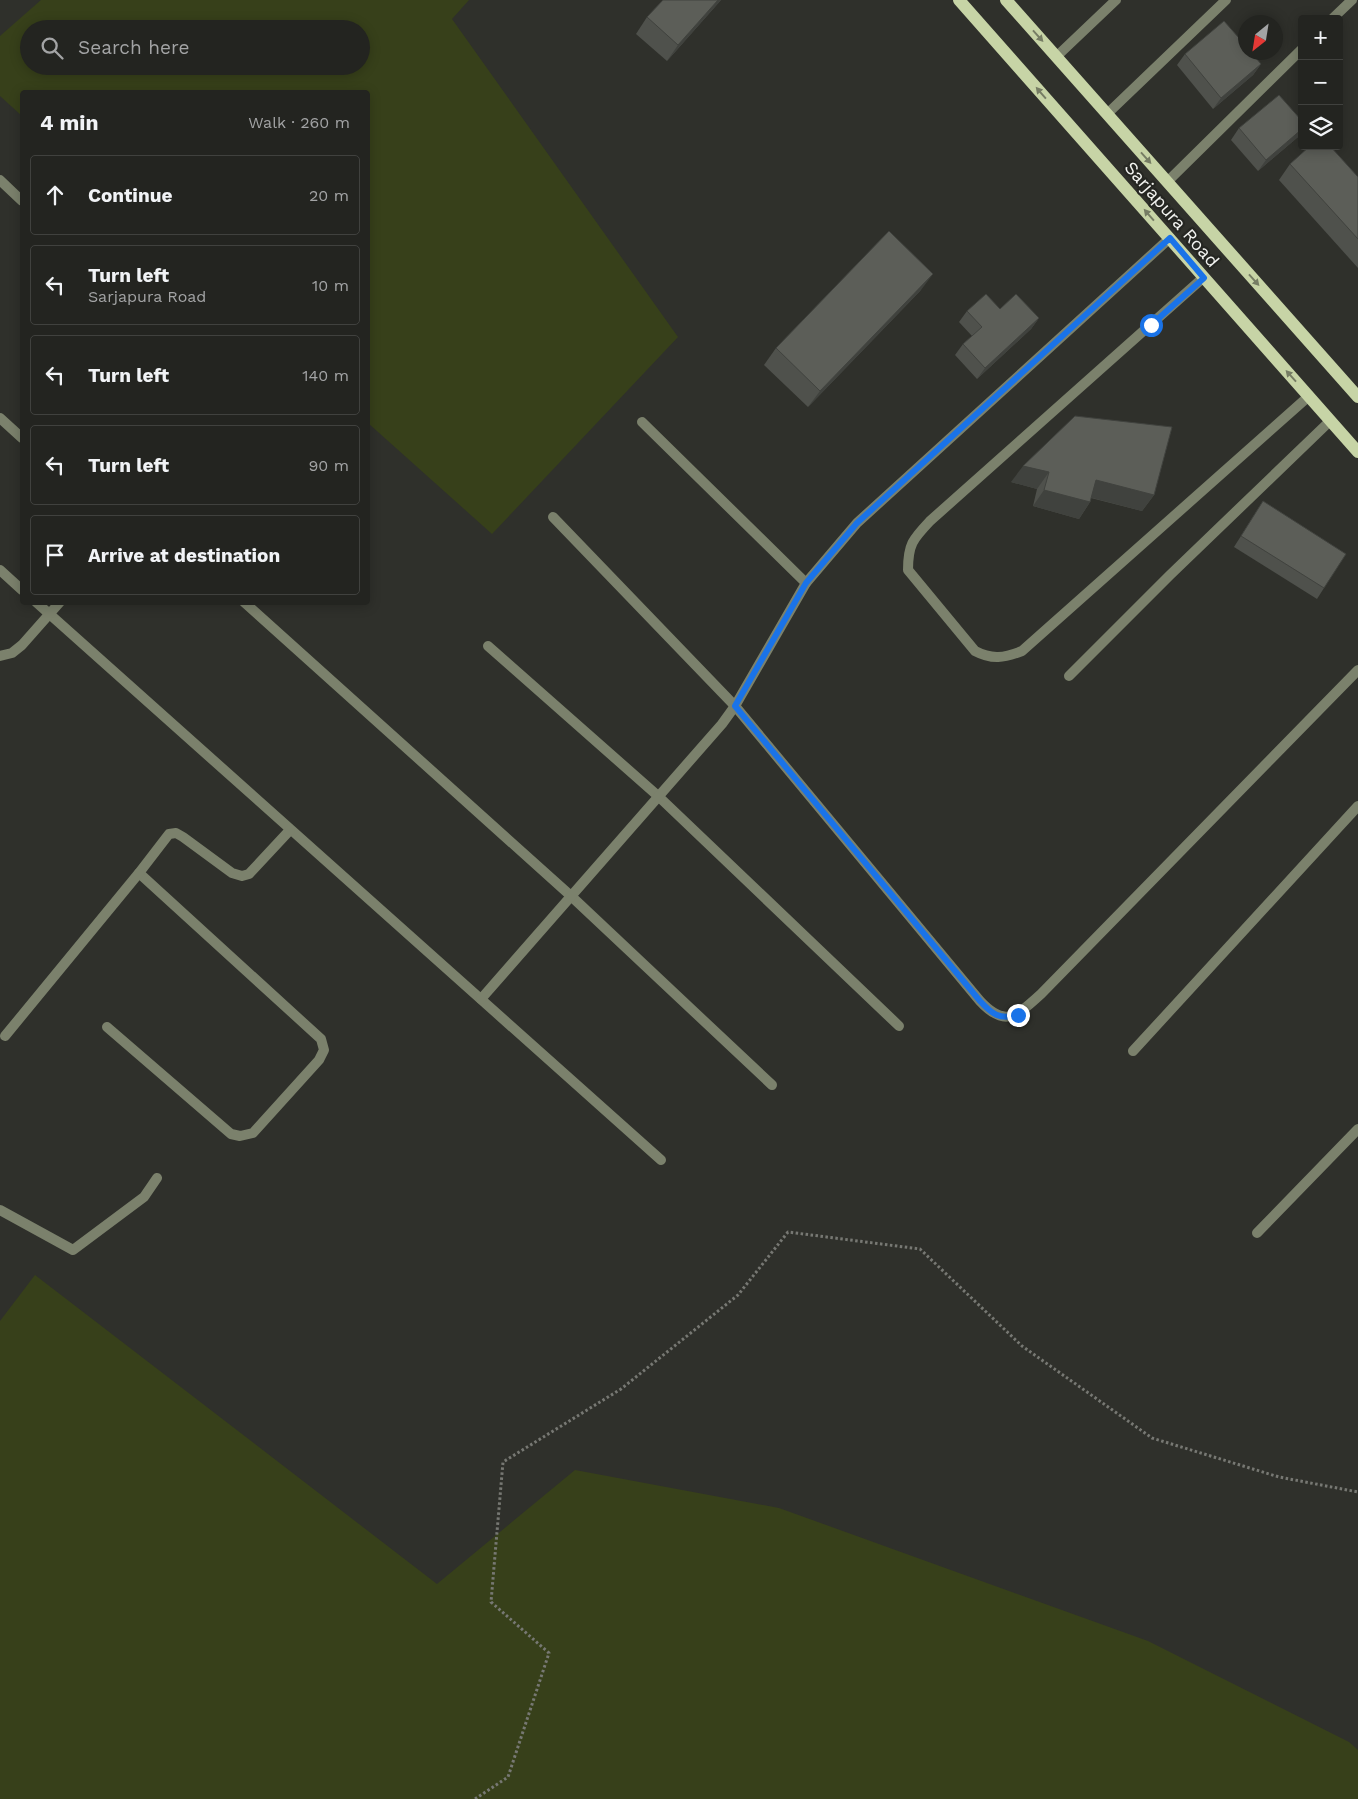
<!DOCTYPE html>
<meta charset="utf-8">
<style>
:root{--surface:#232420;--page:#2b2c29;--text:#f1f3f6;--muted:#a3a4a5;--line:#40413e}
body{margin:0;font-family:"Work Sans",sans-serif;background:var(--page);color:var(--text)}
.controls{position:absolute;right:15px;top:15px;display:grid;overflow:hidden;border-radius:5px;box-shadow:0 2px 12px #0003}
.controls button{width:45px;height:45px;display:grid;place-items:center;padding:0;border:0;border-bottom:1px solid var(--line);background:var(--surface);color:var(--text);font:25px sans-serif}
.compass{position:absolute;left:1238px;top:15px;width:45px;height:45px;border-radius:50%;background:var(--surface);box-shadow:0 2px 12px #0003;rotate:210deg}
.stop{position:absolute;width:15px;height:15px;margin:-11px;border:4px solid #1a73e8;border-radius:50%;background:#fff}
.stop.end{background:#1a73e8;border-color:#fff;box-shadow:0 1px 5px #0008}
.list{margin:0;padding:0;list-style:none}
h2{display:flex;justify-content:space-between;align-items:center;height:65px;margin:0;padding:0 20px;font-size:21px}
h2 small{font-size:16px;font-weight:400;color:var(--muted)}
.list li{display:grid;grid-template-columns:32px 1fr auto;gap:15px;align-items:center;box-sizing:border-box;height:80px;margin:0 10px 10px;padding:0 10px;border:1px solid var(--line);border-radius:5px}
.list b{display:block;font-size:19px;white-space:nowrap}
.list p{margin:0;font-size:16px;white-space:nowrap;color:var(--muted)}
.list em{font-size:16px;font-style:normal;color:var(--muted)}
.icon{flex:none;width:28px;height:28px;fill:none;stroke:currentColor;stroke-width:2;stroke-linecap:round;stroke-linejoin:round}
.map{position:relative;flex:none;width:1358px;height:1799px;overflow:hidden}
.search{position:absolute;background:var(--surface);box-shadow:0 2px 12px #0003;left:20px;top:20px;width:350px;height:55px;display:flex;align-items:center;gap:12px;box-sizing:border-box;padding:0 18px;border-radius:28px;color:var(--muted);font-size:19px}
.panel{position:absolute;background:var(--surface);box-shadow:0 2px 12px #0003;left:20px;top:90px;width:350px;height:515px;border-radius:5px}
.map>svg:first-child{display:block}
</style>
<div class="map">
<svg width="1358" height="1799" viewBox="0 0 1358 1799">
<rect width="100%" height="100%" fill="#2f302b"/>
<!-- green -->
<g fill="#37401a" fill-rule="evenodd">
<path d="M41 0H469L452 19 678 337 492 534 368 423V92H22V116L0 96V36ZM29 29H361V66H29Z"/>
<path d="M35 1275 437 1584 575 1470 779 1508 1148 1641 1349 1742 1358 1750V1799H0V1321Z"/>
</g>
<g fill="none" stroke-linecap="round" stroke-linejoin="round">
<!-- path -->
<path stroke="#777873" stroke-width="3" stroke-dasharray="2.5 2.5" stroke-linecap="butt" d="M475 1799 508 1777 549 1653 491 1602 503 1462 621 1389 738 1295 788 1232 920 1249 1022 1346 1152 1438 1279 1477 1358 1492"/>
<!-- service -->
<g stroke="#7b816c" stroke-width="10">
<path d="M1204 277 930 521C913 539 908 544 908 570L975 651C992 660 1004 658 1022 651L1309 396"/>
<path d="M1069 676 1170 575 1330 421"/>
<path d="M1133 1051 1358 806"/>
<path d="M1257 1233 1358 1129"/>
</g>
<!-- minor -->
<g stroke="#7b816c" stroke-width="10">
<path d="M1332 19 1352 0"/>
<path d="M1056 57 1116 0"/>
<path d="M1107 114 1226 0"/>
<path d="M0 180 22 201"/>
<path d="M1167 182 1302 49"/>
<path d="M0 418 22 438"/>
<path d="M642 422 806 583"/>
<path d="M553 517 735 706 980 1001C1006 1029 1017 1015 1041 994L1358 670"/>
<path d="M0 570 22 590"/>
<path d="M36 602 661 1160"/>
<path d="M244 602 571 896 772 1085"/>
<path d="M488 646 658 796 899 1026"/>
<path d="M0 656 12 653 22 645 60 602"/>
<path d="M481 999 722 724 735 706 806 583 857 523 1170 238"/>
<path d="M107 1027 231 1134 240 1136 253 1133 319 1060 324 1050 321 1039 139 873"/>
<path d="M5 1036 139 873 169 834 176 833 183 837 232 873 242 876 249 874 290 830"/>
<path d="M0 1210 73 1250 144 1197 157 1178"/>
</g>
<!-- primary -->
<g stroke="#c7d4a6" stroke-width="12">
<path d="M959 0 1358 452"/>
<path d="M1006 0 1358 397"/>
</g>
</g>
<!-- wall -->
<g fill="#4f514c">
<path d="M721 0 667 61 636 34 647 17Z"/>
<path d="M1185 54 1261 64 1253 75 1213 109 1177 65Z"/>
<path d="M1239 128 1298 137 1258 171 1231 140Z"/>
<path d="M1290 164 1358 177V268L1279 180Z"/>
<path d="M921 290 808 407 764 365 776 348Z"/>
<path d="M1000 309 1039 318 1031 329 977 379 955 355 963 344 972 336 959 322 967 311Z"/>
<path d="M1172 427 1154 495 1142 511 1091 498 1090 502 1079 519 1033 506 1037 489 1011 482Z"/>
<path d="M1263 501 1324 588 1317 599 1234 547Z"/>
</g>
<!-- shaded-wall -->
<g fill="#40423e">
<path d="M718 0H721L667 61 678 45Z"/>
<path d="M1261 64 1253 75 1213 109 1221 98Z"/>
<path d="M1302 129V132L1298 137 1258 171 1266 160Z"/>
<path d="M933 274 921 290 808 407 820 391Z"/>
<path d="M1039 318 1031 329 977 379 985 368Z"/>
<path d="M1023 466 1049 472 1037 489 1011 482Z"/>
<path d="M1096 480 1154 495 1142 511 1085 496Z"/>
<path d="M1044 490 1090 502 1079 519 1033 506Z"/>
</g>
<!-- building -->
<g fill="#5c5e58" stroke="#40423e">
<path d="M663 0H718L678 45 647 17Z"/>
<path d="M1224 21 1246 46V52H1251L1261 64 1221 98 1185 54Z"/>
<path d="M1279 95 1302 121V129L1266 160 1239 128Z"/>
<path d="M1310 146H1330L1358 177V239L1290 164Z"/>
<path d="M889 231 933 274 820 391 776 348Z"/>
<path d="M986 294 1000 309 1016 294 1039 318 985 368 963 344 982 327 967 311Z"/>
<path d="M1075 416 1172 427 1154 495 1096 480 1090 502 1044 490 1049 472 1023 466Z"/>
<path d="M1263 501 1346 554 1324 588 1241 536Z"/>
</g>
<!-- one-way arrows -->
<defs><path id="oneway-solid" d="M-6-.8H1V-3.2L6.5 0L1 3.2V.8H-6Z" transform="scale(1.25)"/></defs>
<g fill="#767d64">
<use href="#oneway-solid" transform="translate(1038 36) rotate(48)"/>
<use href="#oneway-solid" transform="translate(1041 93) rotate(-131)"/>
<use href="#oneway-solid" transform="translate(1146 158) rotate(48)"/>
<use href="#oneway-solid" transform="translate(1149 215) rotate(-131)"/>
<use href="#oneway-solid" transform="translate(1254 280) rotate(48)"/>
<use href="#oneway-solid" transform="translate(1291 376) rotate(-132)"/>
</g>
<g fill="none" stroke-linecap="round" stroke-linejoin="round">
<!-- route -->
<path stroke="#1a73e8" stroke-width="6" d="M1018 1015C999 1020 992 1014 980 1001L735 706 806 583 857 523 1170 238 1204 278 1151 325"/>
</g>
<g text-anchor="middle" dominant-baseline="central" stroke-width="4.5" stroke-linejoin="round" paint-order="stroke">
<!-- street labels -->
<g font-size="18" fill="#f2f3f0" stroke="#252622">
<text transform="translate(1172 214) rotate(49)">Sarjapura Road</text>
</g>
</g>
</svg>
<div class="controls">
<button>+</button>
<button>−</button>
<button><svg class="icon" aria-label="layers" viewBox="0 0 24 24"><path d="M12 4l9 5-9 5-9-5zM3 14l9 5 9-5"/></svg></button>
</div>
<svg class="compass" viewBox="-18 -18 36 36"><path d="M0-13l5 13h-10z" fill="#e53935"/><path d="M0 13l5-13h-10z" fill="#a3a4a5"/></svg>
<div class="stop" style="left:1151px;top:325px"></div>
<div class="stop end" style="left:1018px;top:1015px"></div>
<div class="search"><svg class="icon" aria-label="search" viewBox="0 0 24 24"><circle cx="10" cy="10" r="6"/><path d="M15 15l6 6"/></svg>Search here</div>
<section class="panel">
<h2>4 min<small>Walk · 260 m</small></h2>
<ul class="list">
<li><svg class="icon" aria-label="ahead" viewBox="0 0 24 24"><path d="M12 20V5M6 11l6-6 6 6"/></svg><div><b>Continue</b></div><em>20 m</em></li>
<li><svg class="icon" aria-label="left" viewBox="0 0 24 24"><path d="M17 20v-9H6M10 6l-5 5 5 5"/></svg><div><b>Turn left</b><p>Sarjapura Road</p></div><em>10 m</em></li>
<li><svg class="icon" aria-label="left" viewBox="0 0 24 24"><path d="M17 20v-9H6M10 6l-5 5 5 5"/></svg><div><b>Turn left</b></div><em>140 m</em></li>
<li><svg class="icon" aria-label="left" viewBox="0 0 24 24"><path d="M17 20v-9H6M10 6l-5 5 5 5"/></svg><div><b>Turn left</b></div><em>90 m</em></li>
<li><svg class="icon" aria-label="arrive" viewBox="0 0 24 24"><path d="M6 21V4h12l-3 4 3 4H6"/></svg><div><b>Arrive at destination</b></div></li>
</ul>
</section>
</div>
